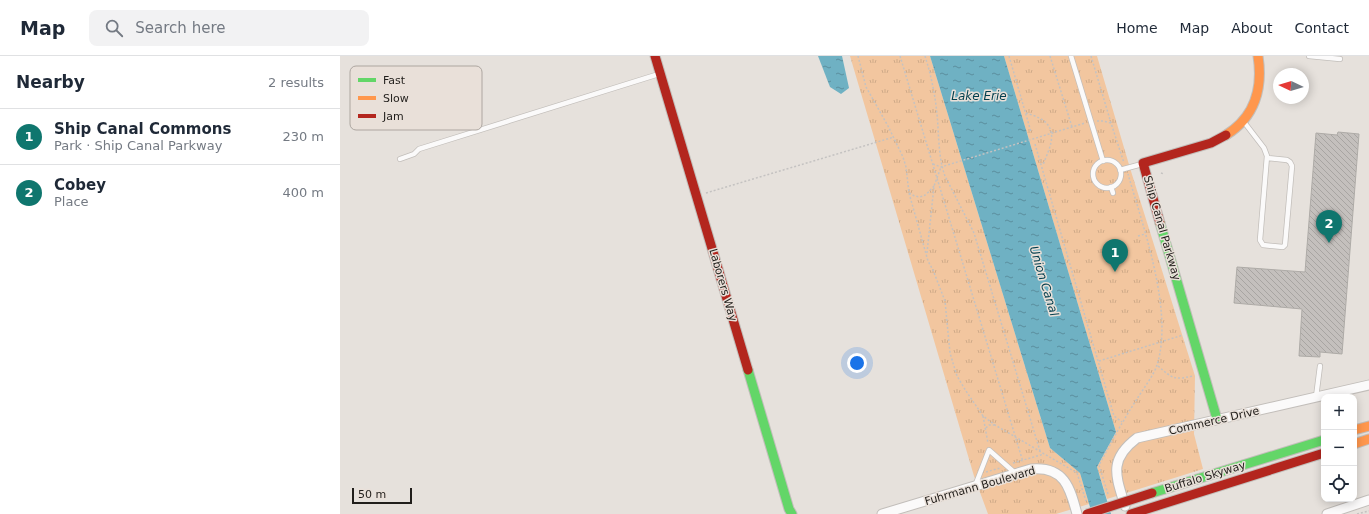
<!DOCTYPE html>
<meta charset="utf-8">
<style>
:root{--surface:#fff;--page:#f2f2f3;--text:#1f2937;--muted:#747a83;--line:#e0e1e3;--accent:#0f766e}
body{margin:0;font-family:"DejaVu Sans",sans-serif;background:var(--page);color:var(--text)}
.controls{position:absolute;right:12px;bottom:12px;display:grid;overflow:hidden;border-radius:8px;box-shadow:0 2px 10px #0003}
.controls button{width:36px;height:36px;display:grid;place-items:center;padding:0;border:0;border-bottom:1px solid var(--line);background:var(--surface);color:var(--text);font:20px sans-serif}
.compass{position:absolute;left:933px;top:12px;width:36px;height:36px;border-radius:50%;background:var(--surface);box-shadow:0 2px 10px #0003;rotate:274deg}
.scale{position:absolute;left:12px;bottom:10px;width:60px;box-sizing:border-box;padding-left:4px;border:2px solid #211e1b;border-top:0;font-size:11px;line-height:14px;white-space:nowrap;color:#211e1b;-webkit-text-stroke:3px #e9e0d9;paint-order:stroke}
.you{position:absolute;left:517px;top:307px;width:14px;height:14px;margin:-10px;border:3px solid #fff;border-radius:50%;background:#1a73e8;box-shadow:0 0 0 6px #1a73e833}
.badge{display:grid;place-items:center;width:26px;height:26px;border-radius:50%;background:var(--accent);color:#fff;font-size:13px;font-weight:700}
.pin{position:absolute;translate:-50% -33px;filter:drop-shadow(0 1px 2px #0008)}
.pin::after{content:'';position:absolute;top:21px;width:14px;height:12px;background:inherit;clip-path:polygon(0 0,100% 0,50% 100%)}
.list{margin:0;padding:0;list-style:none}
h2{display:flex;justify-content:space-between;align-items:center;height:52px;margin:0;padding:0 16px;font-size:17px}
h2 small{font-size:13px;font-weight:400;color:var(--muted)}
.list li{display:grid;grid-template-columns:26px 1fr auto;gap:12px;align-items:center;box-sizing:border-box;height:56px;padding:0 16px;border-top:1px solid var(--line)}
.list b{display:block;font-size:15px;white-space:nowrap}
.list p{margin:0;font-size:13px;white-space:nowrap;color:var(--muted)}
.list em{font-size:13px;font-style:normal;color:var(--muted)}
.icon{flex:none;width:22px;height:22px;fill:none;stroke:currentColor;stroke-width:2;stroke-linecap:round;stroke-linejoin:round}
.map{position:relative;flex:none;width:1029px;height:458px;overflow:hidden}
header{display:flex;align-items:center;gap:24px;box-sizing:border-box;height:56px;padding:0 20px;background:var(--surface);border-bottom:1px solid var(--line)}
header strong{font-size:19px}
nav{display:flex;gap:22px;margin-inline-start:auto;font-size:14px}
.search{width:280px;height:36px;background:var(--page);display:flex;align-items:center;gap:10px;box-sizing:border-box;padding:0 14px;border-radius:8px;color:var(--muted);font-size:15px}
main{display:flex}
aside{flex:1;background:var(--surface)}
.map>svg:first-child{display:block}
</style>
<header>
<strong>Map</strong>
<div class="search"><svg class="icon" aria-label="search" viewBox="0 0 24 24"><circle cx="10" cy="10" r="6"/><path d="M15 15l6 6"/></svg>Search here</div>
<nav><a>Home</a><a>Map</a><a>About</a><a>Contact</a></nav>
</header>
<main>
<aside>
<h2>Nearby<small>2 results</small></h2>
<ul class="list">
<li><span class="badge">1</span><div><b>Ship Canal Commons</b><p>Park · Ship Canal Parkway</p></div><em>230 m</em></li>
<li><span class="badge">2</span><div><b>Cobey</b><p>Place</p></div><em>400 m</em></li>
</ul>
</aside>
<div class="map">
<svg width="1029" height="458" viewBox="0 0 1029 458">
<defs>
<pattern id="park-tufts" width="24" height="20" patternUnits="userSpaceOnUse"><rect width="24" height="20" fill="#f2c69f"/><path d="M3 7l-1-3M5 7V3M7 7l1-3M15 17l-1-3M17 17v-4M19 17l1-3" fill="none" stroke="#cfaa88"/></pattern>
<pattern id="water-ripples" width="26" height="14" patternUnits="userSpaceOnUse"><rect width="26" height="14" fill="#6fb1c3"/><path d="M2 4q2-2 4 0t4 0M15 11q2-2 4 0t4 0" fill="none" stroke="#5b8f9e"/></pattern>
<pattern id="building-back-hatch" width="6" height="6" patternUnits="userSpaceOnUse"><rect width="6" height="6" fill="#c4c0bd"/><path d="M-1 5l2 2M0 0l6 6M5-1l2 2" fill="none" stroke="#a8a5a2"/></pattern>
</defs>
<rect width="100%" height="100%" fill="#e6e1dc"/>
<!-- park -->
<g fill="url(#park-tufts)">
<path d="M510 0H590L710 392 740 417 749 448 716 458H648L634 420Z"/>
<path d="M664 0H757L790 112 855 320 854 378 863 413 767 443 757 411 776 376Z"/>
</g>
<!-- water -->
<g fill="url(#water-ripples)">
<path d="M478 0H502L509 32 501 38 490 31Z"/>
<path d="M590 0H664L776 376 757 411 771 458H752L740 417 710 392Z"/>
</g>
<!-- building -->
<path fill="url(#building-back-hatch)" stroke="#aeaba7" d="M998 76 1019 78 1002 298 980 296V301L959 300 962 253 894 247 897 211 965 216 976 77 997 79Z"/>
<g fill="none" stroke-linecap="round" stroke-linejoin="round">
<!-- lane casing -->
<g stroke="#c2beba" stroke-width="6">
<g id="lane">
<path d="M731 0 763 105"/>
<path d="M969 0 1000 3"/>
<path d="M904 66 924 92 927 100 920 184 923 189 943 191 945 189 952 110 950 106 947 104 927 102"/>
<path d="M60 103 74 98 79 93 319 18"/>
<circle cx="767" cy="118" r="14"/>
<path d="M780 114 802 108"/>
<path d="M771 131 773 137"/>
<path d="M976 341 980 310"/>
<path d="M635 430 649 394 675 417"/>
</g>
</g>
<!-- street casing -->
<g stroke="#c2beba" stroke-width="11">
<g id="street">
<path d="M785 450C776 420 768 404 797 382L1029 329"/>
<path d="M542 458 691 413C724 410 730 431 737 458"/>
<path d="M987 458 1029 444"/>
</g>
</g>
<!-- fast casing -->
<g stroke="#c2beba" stroke-width="11">
<g id="fast">
<path d="M820 167 877 363"/>
<path d="M408 314 449 453 452 458"/>
<path d="M812 437 984 384"/>
</g>
</g>
<!-- slow casing -->
<g stroke="#c2beba" stroke-width="11">
<g id="slow">
<path d="M886 79C915 61 923 32 918 0"/>
<path d="M1014 374 1029 370"/>
<path d="M1014 388 1029 383"/>
</g>
</g>
<!-- jam casing -->
<g stroke="#c2beba" stroke-width="11">
<g id="jam">
<path d="M315 0 408 314"/>
<path d="M820 167 803 107 871 87 886 79"/>
<path d="M791 458 984 397"/>
</g>
</g>
<!-- path -->
<g stroke="#c4c2c1" stroke-width="1.5" stroke-dasharray="2 2" stroke-linecap="butt">
<path d="M518 0 526 31 548 70 563 101 566 111 569 137 588 205 593 214 605 245 610 297 617 320 626 335 643 360 655 369 737 417 746 445"/>
<path d="M560 0 683 406"/>
<path d="M585 0C591 19 595 38 597 58 599 78 598 101 605 120L634 177 700 395"/>
<path d="M669 0 691 76"/>
<path d="M710 0 732 71"/>
<path d="M751 0 771 67 784 107"/>
<path d="M686 57C692 59 699 61 704 65 719 77 708 95 703 109"/>
<path d="M757 65H763L771 67"/>
<path d="M695 88 774 360 782 366"/>
<path d="M593 108 601 111 745 67"/>
<path d="M821 117 824 118"/>
<path d="M366 137 554 81"/>
<path d="M569 137C582 145 586 139 594 130"/>
<path d="M798 180 805 178"/>
<path d="M587 197 594 130 601 111"/>
<path d="M759 305 843 279"/>
<path d="M818 310C833 323 834 324 853 320"/>
<path d="M643 360 648 387"/>
<path d="M646 372 649 369H655"/>
<path d="M673 407 704 398"/>
<path d="M646 416 660 412"/>
<path d="M768 438 759 409C771 387 783 364 797 343 803 333 814 319 817 309 834 255 803 171 788 118"/>
<path d="M1017 458 1029 455"/>
</g>
<!-- lane -->
<use href="#lane" stroke="#fbfafa" stroke-width="4.5"/>
<!-- street -->
<use href="#street" stroke="#fbfafa" stroke-width="9"/>
<!-- fast -->
<use href="#fast" stroke="#63d668" stroke-width="9"/>
<!-- slow -->
<use href="#slow" stroke="#ff974d" stroke-width="9"/>
<!-- jam -->
<use href="#jam" stroke="#b3261e" stroke-width="9"/>
<!-- jam-bridge casing -->
<g stroke="#c1bfbc" stroke-width="11" stroke-linecap="butt">
<path id="jam-bridge" d="M747 458 812 437"/>
</g>
<!-- jam-bridge -->
<use href="#jam-bridge" stroke="#b3261e" stroke-width="9"/>
</g>
<g text-anchor="middle" dominant-baseline="central" stroke-width="3" stroke-linejoin="round" paint-order="stroke">
<!-- street labels -->
<g font-size="11" fill="#211e1b" stroke="#e9e0d9">
<text transform="translate(822 172) rotate(74)">Ship Canal Parkway</text>
<text transform="translate(383 229) rotate(74)">Laborers Way</text>
<text transform="translate(874 365) rotate(-13)">Commerce Drive</text>
<text transform="translate(865 421) rotate(-17)">Buffalo Skyway</text>
<text transform="translate(640 430) rotate(-16)">Fuhrmann Boulevard</text>
</g>
<!-- water labels -->
<g font-size="12" font-style="italic" fill="#023e4d" stroke="#e9e0d9">
<text x="639" y="40">Lake Erie</text>
<text transform="translate(704 225) rotate(73)">Union Canal</text>
</g>
</g>
<!-- legend -->
<rect x="10" y="10" width="132" height="64" rx="6" fill="#e9e0d9" stroke="#ada6a0" stroke-width="1"/>
<rect x="18" y="22" width="18" height="4" fill="#63d668"/>
<rect x="18" y="40" width="18" height="4" fill="#ff974d"/>
<rect x="18" y="58" width="18" height="4" fill="#b3261e"/>
<g font-size="11" fill="#211e1b">
<text x="43" y="28">Fast</text>
<text x="43" y="46">Slow</text>
<text x="43" y="64">Jam</text>
</g>
</svg>
<div class="controls">
<button>+</button>
<button>−</button>
<button><svg class="icon" aria-label="locate" viewBox="0 0 24 24"><circle cx="12" cy="12" r="6"/><path d="M12 2v4M12 18v4M2 12h4M18 12h4"/></svg></button>
</div>
<svg class="compass" viewBox="-18 -18 36 36"><path d="M0-13l5 13h-10z" fill="#e53935"/><path d="M0 13l5-13h-10z" fill="#747a83"/></svg>
<div class="scale">50 m</div>
<div class="you"></div>
<div class="pin badge" style="left:775px;top:216px">1</div>
<div class="pin badge" style="left:989px;top:187px">2</div>
</div>
</main>
